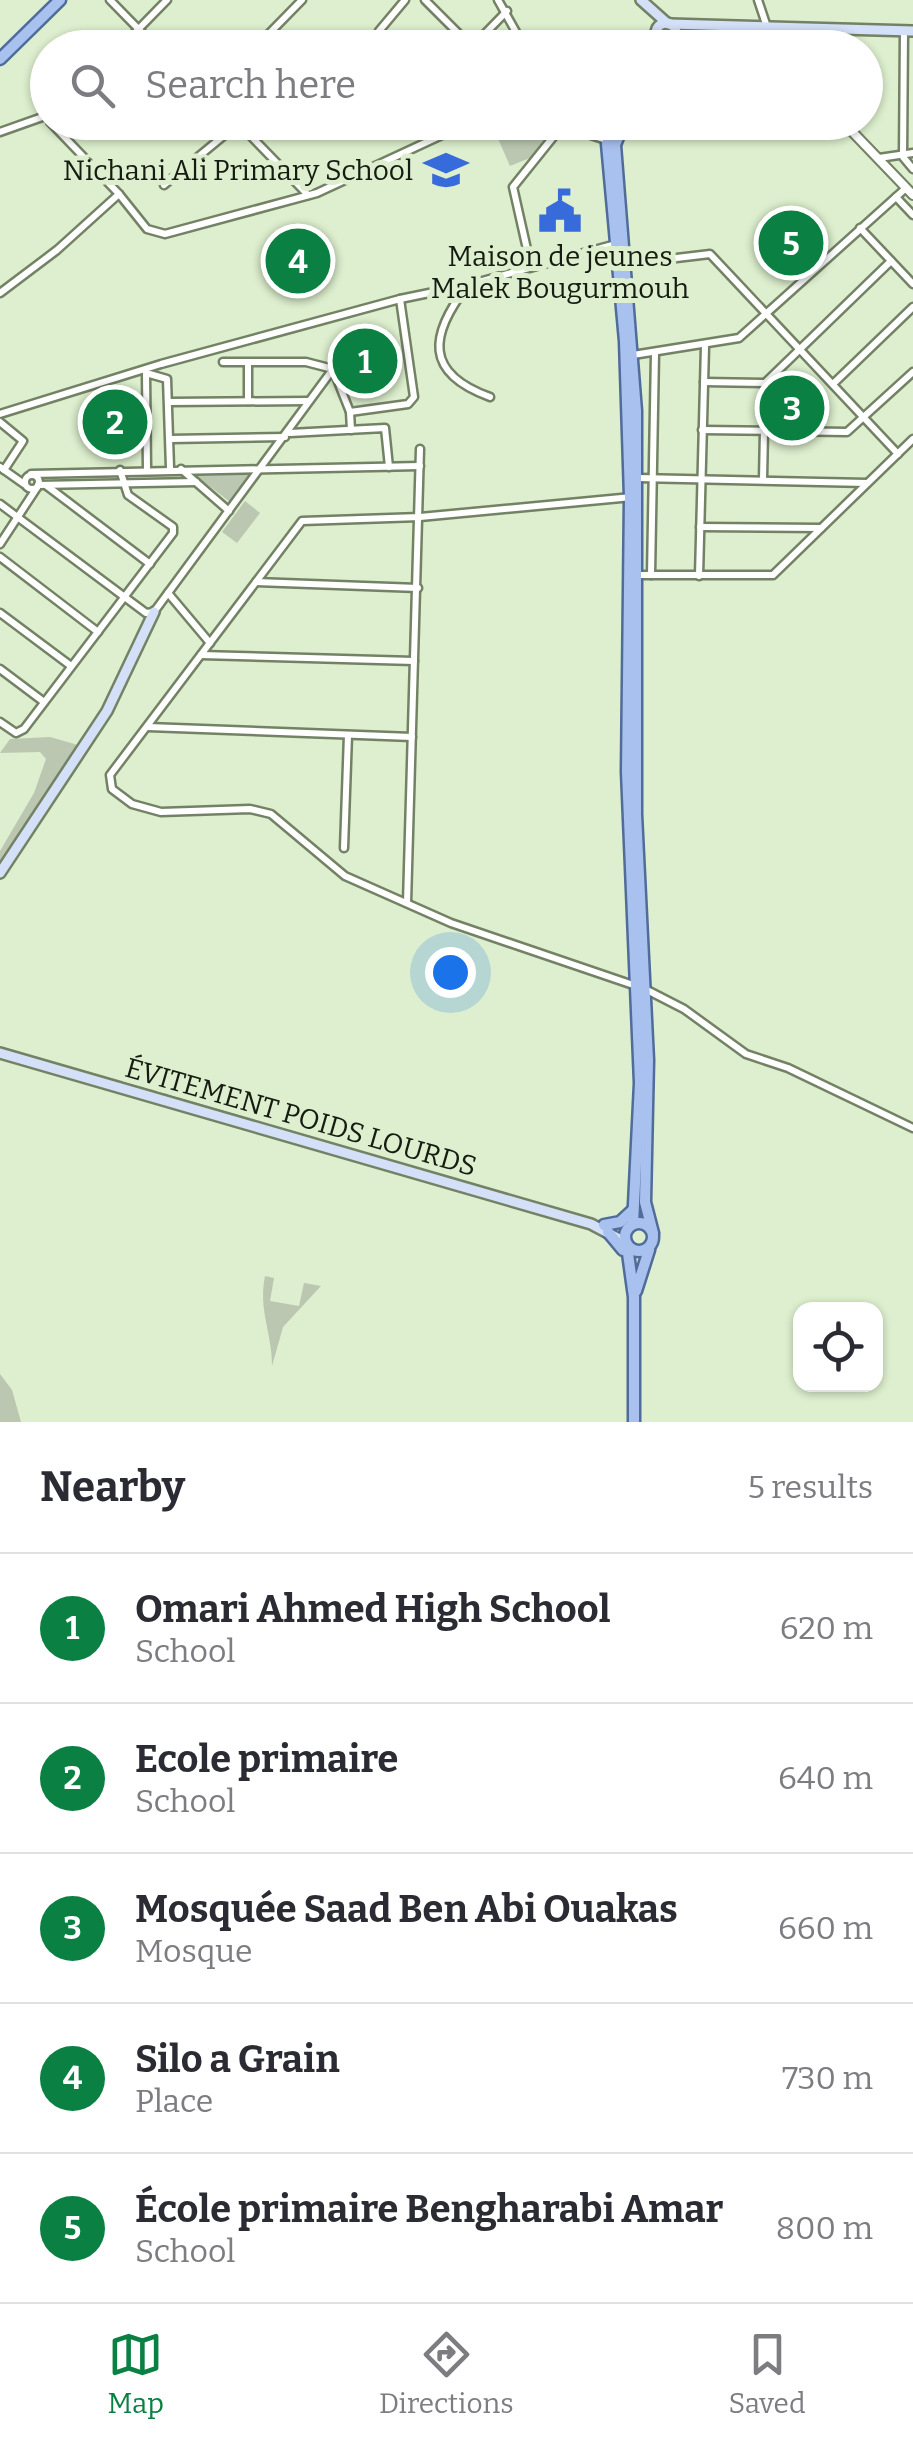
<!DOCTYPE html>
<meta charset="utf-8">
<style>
:root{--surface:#fff;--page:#f2f2f3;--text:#2b2b33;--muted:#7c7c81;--line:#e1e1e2;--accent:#0b8043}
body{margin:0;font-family:Bitter,serif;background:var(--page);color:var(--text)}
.controls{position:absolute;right:30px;bottom:30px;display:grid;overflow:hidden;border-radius:20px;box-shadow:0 2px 8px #0004}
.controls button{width:90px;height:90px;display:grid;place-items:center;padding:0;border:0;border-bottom:2px solid var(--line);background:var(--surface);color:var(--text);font:50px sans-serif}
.you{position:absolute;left:450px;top:972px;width:35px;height:35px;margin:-25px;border:8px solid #fff;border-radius:50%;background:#1a73e8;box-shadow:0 0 0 15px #1a73e833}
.badge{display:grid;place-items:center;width:65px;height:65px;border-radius:50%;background:var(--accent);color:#fff;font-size:32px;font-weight:700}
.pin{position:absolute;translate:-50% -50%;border:5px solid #fff;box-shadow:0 2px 10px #0006}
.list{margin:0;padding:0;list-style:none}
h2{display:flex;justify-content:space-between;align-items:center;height:130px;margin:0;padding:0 40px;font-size:42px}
h2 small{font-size:32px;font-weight:400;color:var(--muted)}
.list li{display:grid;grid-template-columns:65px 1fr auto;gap:30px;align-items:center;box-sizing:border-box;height:150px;padding:0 40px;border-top:2px solid var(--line)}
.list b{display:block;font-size:38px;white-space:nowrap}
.list p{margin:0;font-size:32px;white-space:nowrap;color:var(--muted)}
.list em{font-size:32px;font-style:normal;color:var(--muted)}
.icon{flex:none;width:55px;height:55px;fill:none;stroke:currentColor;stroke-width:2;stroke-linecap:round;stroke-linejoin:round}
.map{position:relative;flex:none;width:913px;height:1422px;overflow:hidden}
.search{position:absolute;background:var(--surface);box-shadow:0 2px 8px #0004;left:30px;right:30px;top:30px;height:110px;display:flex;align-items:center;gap:25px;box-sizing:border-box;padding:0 35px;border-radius:55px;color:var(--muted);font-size:38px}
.sheet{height:880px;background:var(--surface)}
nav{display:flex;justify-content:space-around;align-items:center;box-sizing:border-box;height:140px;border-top:2px solid var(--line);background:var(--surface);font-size:28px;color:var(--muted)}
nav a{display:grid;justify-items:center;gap:5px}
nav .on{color:var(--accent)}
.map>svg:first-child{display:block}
</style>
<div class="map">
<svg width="913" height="1422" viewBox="0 0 913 1422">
<rect width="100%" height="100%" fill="#ddefce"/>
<!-- green -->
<g fill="#bbc7b1">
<path d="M519 123 552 132 530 158 510 166 496 134Z"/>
<path d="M251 472 230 502 194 474Z"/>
<path d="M245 501 260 513 237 543 222 532Z"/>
<path d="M50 737 78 745 0 862V851L34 793 46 759 40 752 0 753 10 739Z"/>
<path d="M265 1276 274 1278 270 1301 299 1306 304 1283 321 1286 283 1327 272 1366C272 1332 258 1310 265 1276Z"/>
<path d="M0 1374 12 1390 21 1422H0Z"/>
</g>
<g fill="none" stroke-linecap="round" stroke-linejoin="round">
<!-- minor casing -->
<g stroke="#738265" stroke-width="11">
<g id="minor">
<path d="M110 0 157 48"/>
<path d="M425 0 472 47"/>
<path d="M498 0 525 48"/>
<path d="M758 0 767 27"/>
<path d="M904 31 903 157 913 169"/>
<path d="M472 47 507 11"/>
<path d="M120 48 167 0"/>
<path d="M255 48 302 0"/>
<path d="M395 48 379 31 405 0"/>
<path d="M551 122 609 141"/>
<path d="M0 132 48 115"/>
<path d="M879 158 913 153"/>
<path d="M164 185 227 133 242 127 308 195"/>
<path d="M119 194 147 229 165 234 317 193 470 122"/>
<path d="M896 197 913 215"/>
<path d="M860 228 913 284"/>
<path d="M626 264 710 254 898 454"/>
<path d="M531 267 513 187 562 126"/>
<path d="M468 285C429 335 424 373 490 397"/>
<path d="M0 293 57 250 119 194 50 122"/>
<path d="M633 355 739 338 906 188"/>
<path d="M223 362H306L333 369 350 412 351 430"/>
<path d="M704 382 765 383 891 261"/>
<path d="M833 384 913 307"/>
<path d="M248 401V364"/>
<path d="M169 402 308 401"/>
<path d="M350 412 408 404 414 397 400 299 468 285 616 244"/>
<path d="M0 414 161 364 400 299"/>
<path d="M0 422 23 441 4 470"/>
<path d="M702 430 847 432 913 372"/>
<path d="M290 433 385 428 389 467"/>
<path d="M170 439 285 437"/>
<path d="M0 467 24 484"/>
<path d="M147 469 146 373 167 379 170 468"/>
<path d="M181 469 229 511"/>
<path d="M31 474 420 466"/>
<circle cx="32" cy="482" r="7"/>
<path d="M638 478 867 483"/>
<path d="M763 479 765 383"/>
<path d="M38 485 196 482"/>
<path d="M47 486 150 564"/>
<path d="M632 497 420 517 302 521 110 775 112 789 132 804 161 812 250 809 271 814 345 876 451 923 645 989 684 1009 746 1054 788 1068 913 1128"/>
<path d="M0 504 146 613 154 612 333 369"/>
<path d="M700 527 821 528"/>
<path d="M0 544 38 486"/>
<path d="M0 557 98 632"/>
<path d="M638 575H773L913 439"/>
<path d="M651 575 655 353"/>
<path d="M699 576 705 346"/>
<path d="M256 582 418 588"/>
<path d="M168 593 210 643"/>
<path d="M0 613 71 666"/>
<path d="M201 655 414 661"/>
<path d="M0 669 44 702"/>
<path d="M0 722 16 733 24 729 173 533V527L128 495 120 470"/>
<path d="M148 727 412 737"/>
<path d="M344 848 348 735"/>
<path d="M407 903 420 449"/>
</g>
</g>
<!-- tertiary casing -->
<g stroke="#738265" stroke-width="12">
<g id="tertiary">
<path d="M750 27 770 48"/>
<path d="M843 122 913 195"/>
</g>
</g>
<!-- secondary casing -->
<g stroke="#738265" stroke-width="14">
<g id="secondary">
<path d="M641 0 668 24"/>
<circle cx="666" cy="33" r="10"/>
<path d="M670 24 913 31"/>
<path d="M0 873 107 711 154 612"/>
<path d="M0 1053 591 1224 625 1242"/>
</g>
</g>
<!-- primary casing -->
<g stroke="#506c9a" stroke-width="15">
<g id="primary">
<path d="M652 48 656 35"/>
<path d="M663 48 670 41"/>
<path d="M0 59 60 0"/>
<path d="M616 122 607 144 625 341 630 497 627 772 640 1083 633 1224"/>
<path d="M624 122 615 145 636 411V814L648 1060 645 1202 653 1233"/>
<circle cx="639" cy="1237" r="14"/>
<path d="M604 1225 620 1222 633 1210"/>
<path d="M608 1232 623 1250"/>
<path d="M627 1246 634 1297V1422"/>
<path d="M636 1291 649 1250"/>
</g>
</g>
<!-- minor -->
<use href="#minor" stroke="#fff" stroke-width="6"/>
<!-- tertiary -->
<use href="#tertiary" stroke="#fff" stroke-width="8"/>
<!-- secondary -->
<use href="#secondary" stroke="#d4e0f7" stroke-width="9"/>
<!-- primary -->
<use href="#primary" stroke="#a9c1ef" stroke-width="10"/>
</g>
<!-- icons -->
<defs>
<g id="school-bare" transform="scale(3.45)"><path d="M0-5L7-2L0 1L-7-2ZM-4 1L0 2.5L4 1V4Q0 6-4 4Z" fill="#376ada" stroke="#ddefce" stroke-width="2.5" paint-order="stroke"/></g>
<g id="civic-bare" transform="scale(3.45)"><path d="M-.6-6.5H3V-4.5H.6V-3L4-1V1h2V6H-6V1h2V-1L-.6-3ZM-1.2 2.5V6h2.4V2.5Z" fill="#376ada" stroke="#ddefce" stroke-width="2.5" paint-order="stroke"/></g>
</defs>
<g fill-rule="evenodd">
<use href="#school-bare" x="446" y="170"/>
<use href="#civic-bare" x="560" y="211"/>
</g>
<g text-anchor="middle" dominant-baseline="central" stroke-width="10" stroke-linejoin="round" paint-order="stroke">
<!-- poi labels -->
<g font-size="28" fill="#161c11" stroke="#ddefce" text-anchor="end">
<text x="413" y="170">Nichani Ali Primary School</text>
<text x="560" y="256" text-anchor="middle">Maison de jeunes<tspan x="560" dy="32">Malek Bougurmouh</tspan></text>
</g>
<!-- street labels -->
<g font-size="28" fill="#161c11" stroke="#ddefce">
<text transform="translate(301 1117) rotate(16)">ÉVITEMENT POIDS LOURDS</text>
</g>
</g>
</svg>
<div class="controls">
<button><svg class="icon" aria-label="locate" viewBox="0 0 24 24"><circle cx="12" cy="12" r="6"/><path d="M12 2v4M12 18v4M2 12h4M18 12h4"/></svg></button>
</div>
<div class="you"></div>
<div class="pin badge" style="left:365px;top:361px">1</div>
<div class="pin badge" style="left:115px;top:422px">2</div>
<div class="pin badge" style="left:792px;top:408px">3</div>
<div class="pin badge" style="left:298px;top:261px">4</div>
<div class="pin badge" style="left:791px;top:243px">5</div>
<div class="search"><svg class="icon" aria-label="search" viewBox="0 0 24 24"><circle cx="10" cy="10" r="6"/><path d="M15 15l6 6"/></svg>Search here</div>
</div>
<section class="sheet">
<h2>Nearby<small>5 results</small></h2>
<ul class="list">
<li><span class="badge">1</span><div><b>Omari Ahmed High School</b><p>School</p></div><em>620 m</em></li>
<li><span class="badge">2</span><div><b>Ecole primaire</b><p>School</p></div><em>640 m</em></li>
<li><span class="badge">3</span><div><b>Mosquée Saad Ben Abi Ouakas</b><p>Mosque</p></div><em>660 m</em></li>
<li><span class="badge">4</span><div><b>Silo a Grain</b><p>Place</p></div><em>730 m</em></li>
<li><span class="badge">5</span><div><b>École primaire Bengharabi Amar</b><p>School</p></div><em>800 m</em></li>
</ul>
</section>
<nav>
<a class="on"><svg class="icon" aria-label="map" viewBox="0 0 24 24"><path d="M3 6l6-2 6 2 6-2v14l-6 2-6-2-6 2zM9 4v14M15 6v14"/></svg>Map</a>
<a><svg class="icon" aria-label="directions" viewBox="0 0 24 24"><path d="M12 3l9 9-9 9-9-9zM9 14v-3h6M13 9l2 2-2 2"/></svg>Directions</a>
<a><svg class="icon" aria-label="saved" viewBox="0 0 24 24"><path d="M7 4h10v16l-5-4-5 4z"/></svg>Saved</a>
</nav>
